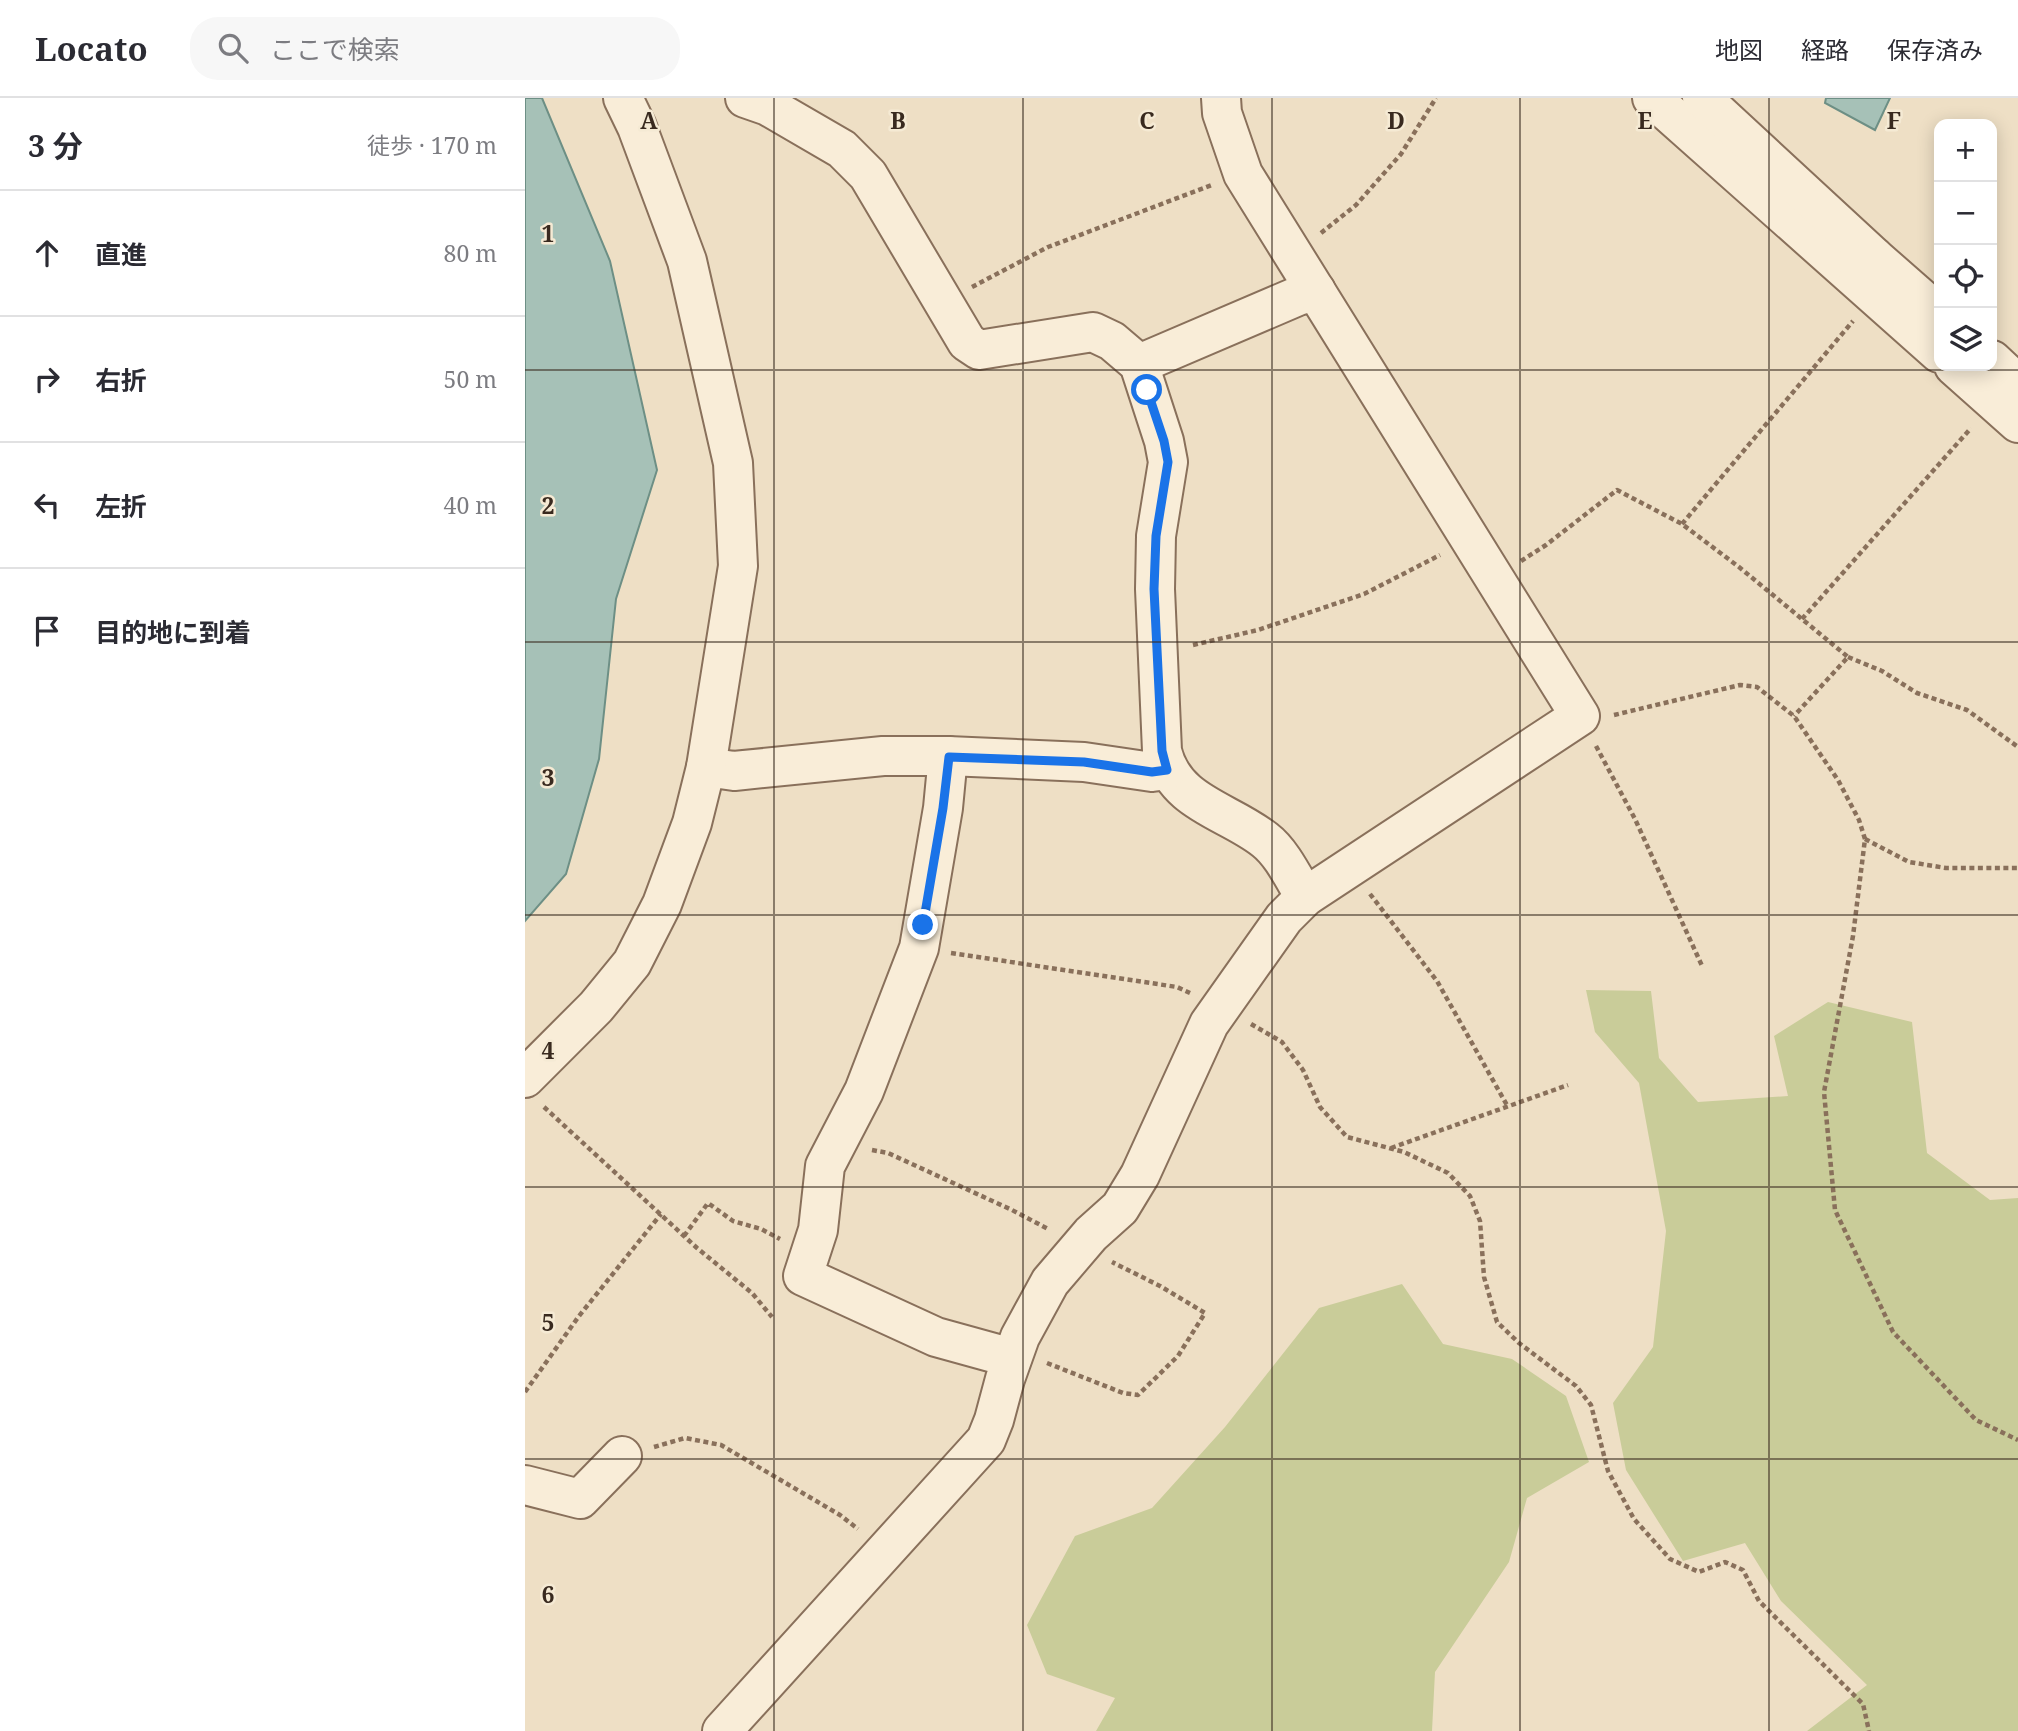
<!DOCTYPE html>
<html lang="ja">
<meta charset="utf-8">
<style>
:root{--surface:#fff;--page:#f7f7f7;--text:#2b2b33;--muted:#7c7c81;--line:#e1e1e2}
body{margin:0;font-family:"Noto Serif","Noto Sans JP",serif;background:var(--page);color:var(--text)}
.controls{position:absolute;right:21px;top:21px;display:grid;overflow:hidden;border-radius:14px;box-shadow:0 4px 18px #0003}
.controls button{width:63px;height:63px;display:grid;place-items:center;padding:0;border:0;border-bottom:2px solid var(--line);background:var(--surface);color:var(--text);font:35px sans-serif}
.stop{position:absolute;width:21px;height:21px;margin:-16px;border:5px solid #1a73e8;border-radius:50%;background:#fff}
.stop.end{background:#1a73e8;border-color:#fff;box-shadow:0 2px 7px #0008}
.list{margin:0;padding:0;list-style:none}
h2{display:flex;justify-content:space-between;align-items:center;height:91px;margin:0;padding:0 28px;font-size:30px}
h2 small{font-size:23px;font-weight:400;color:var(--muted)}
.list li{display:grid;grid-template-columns:46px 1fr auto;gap:21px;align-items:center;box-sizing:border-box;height:126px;padding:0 28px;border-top:2px solid var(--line)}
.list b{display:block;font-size:26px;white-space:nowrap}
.list em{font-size:23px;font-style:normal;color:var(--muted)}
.icon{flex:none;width:38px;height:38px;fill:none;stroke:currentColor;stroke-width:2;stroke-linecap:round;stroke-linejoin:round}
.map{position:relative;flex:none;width:1493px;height:1633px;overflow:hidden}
header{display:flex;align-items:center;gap:42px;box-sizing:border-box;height:98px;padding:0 35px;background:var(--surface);border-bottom:2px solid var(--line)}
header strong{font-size:33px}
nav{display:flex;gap:38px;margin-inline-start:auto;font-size:24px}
.search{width:490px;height:63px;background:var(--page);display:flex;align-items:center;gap:18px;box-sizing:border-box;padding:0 24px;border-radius:28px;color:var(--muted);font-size:26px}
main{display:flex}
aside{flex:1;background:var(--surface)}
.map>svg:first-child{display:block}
</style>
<header>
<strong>Locato</strong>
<div class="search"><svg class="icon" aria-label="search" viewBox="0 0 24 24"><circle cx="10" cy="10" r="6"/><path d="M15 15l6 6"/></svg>ここで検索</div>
<nav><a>地図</a><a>経路</a><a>保存済み</a></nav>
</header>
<main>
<aside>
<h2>3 分<small>徒歩 · 170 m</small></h2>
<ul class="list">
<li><svg class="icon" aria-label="ahead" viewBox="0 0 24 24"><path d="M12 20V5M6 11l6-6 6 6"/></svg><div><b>直進</b></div><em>80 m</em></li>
<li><svg class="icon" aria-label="right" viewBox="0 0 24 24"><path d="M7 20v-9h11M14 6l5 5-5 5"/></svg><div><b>右折</b></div><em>50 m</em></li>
<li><svg class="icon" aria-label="left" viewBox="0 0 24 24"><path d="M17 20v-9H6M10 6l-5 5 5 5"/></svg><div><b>左折</b></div><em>40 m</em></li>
<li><svg class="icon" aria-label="arrive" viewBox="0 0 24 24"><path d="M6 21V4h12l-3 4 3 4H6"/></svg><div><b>目的地に到着</b></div></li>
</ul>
</aside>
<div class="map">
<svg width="1493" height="1633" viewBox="0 0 1493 1633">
<rect width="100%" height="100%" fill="#eedfc5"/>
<!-- green -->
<g fill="#c9cc99">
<path d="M1061 892 1126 893 1134 960 1173 1004 1263 998 1249 938 1303 904 1387 924 1402 1055 1465 1102 1493 1100V1633H1282L1342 1587 1256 1503 1220 1445 1158 1463 1101 1372 1088 1305 1128 1249 1141 1133 1114 985 1070 934Z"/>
<path d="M877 1186 918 1246 987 1261 1041 1298 1064 1364 1002 1400 984 1464 910 1574 907 1633H571L590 1600 522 1576 502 1527 550 1438 627 1410 700 1329 794 1210Z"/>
</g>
<!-- water -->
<g fill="#a6c1b7" stroke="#6d8f85" stroke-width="2">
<path d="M0 0H17L85 163 132 372 91 501 74 661 41 776 0 823Z"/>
<path d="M1301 0H1365L1350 32 1300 5Z"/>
</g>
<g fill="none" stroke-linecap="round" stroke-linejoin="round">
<!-- minor casing -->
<g stroke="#89705b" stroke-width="42">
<g id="minor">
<path d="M220 0 243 8 317 51 343 77 442 244 454 252 568 234 587 243 614 266 639 343 643 364 631 438 630 491 637 653C650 706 702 712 740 742 757 755 769 781 780 799"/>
<path d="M1127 0 1414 255"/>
<path d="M1177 0 1349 159"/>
<path d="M1333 180 1349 159 1414 216"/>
<path d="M1467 262 1493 286"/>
<path d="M614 266 773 198 791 193"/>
<path d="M1429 268 1493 325"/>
<path d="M423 658 418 710 394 850 339 993 300 1068 293 1132 278 1178 411 1239 487 1260"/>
<path d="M181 669 209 673 358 658H423L559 664 627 674 642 672"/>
<path d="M0 980 71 909 107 865 137 806 167 725 181 669 213 468 208 365 162 163 112 29 98 0"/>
<path d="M0 1387 55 1401 97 1358"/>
<path d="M197 1633 461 1342 469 1322 480 1281 495 1239 525 1184 566 1136 595 1110 615 1077 684 926 759 820 780 799 1055 618 718 76 697 15 696 0"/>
</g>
</g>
<!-- path -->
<g stroke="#89705b" stroke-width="4.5" stroke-dasharray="5 3.5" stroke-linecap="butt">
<path d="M796 135 831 107 876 56 911 0"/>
<path d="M447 189 523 149 687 87"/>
<path d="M1157 426 1328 223"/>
<path d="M996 463 1021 447 1092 392 1157 426 1214 469 1323 559 1269 618"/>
<path d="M1277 521 1446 330"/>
<path d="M668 547 733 532 839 496 915 457"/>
<path d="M1323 559 1357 573 1392 595 1442 612 1493 649"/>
<path d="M1089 617 1215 587 1232 589 1269 618 1313 682 1334 722 1340 741 1328 838 1299 994 1310 1112 1368 1234 1451 1322 1493 1342"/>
<path d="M1071 648 1110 721 1178 870"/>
<path d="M1340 741 1384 764 1421 770H1493"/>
<path d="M845 796 912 883 983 1009"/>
<path d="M426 855 652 889 665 895"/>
<path d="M726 926 757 944 778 972 795 1009 822 1039 879 1054 923 1075 945 1098 955 1123 959 1179 972 1224 994 1245 1051 1288 1066 1307 1083 1373 1109 1421 1145 1461 1174 1474 1200 1464 1218 1472 1234 1503 1338 1606 1344 1633"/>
<path d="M19 1009 172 1150 227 1195 247 1219"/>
<path d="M866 1050 1043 987"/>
<path d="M347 1052 363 1055 487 1112 523 1131"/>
<path d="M159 1138 183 1105 208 1123 236 1131 255 1141"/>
<path d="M522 1265 598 1295 613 1297 653 1258 680 1215 635 1188 587 1164"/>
<path d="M0 1294 54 1218 136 1116"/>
<path d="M129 1349 160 1340 196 1347 315 1417 333 1431"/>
</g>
<!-- minor -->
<use href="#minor" stroke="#f9edd8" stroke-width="38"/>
</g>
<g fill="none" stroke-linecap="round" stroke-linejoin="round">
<!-- route -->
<path stroke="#1a73e8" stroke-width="9" d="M398 827 418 710 424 659 559 664 627 674 642 672 637 653 629 491 631 438 643 364 639 343 622 292"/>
</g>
<!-- grid -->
<path fill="none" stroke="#392a1f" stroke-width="2" stroke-opacity="0.55" d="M249 0V1633M498 0V1633M747 0V1633M995 0V1633M1244 0V1633M0 272H1493M0 544H1493M0 817H1493M0 1089H1493M0 1361H1493"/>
<g font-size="23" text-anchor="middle" font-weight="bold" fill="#392a1f" stroke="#f5ead4" stroke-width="5" stroke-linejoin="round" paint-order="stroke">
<text x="124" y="31">A</text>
<text x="373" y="31">B</text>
<text x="622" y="31">C</text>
<text x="871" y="31">D</text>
<text x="1120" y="31">E</text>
<text x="1369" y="31">F</text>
<text x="23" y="144">1</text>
<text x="23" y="416">2</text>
<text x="23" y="688">3</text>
<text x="23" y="961">4</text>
<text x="23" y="1233">5</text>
<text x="23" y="1505">6</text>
</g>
</svg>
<div class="controls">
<button>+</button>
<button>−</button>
<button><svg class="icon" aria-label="locate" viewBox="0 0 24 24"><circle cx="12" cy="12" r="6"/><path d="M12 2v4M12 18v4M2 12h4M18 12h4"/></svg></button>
<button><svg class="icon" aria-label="layers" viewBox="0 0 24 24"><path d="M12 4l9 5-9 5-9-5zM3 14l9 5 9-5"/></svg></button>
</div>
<div class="stop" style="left:622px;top:292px"></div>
<div class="stop end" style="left:398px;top:827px"></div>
</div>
</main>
